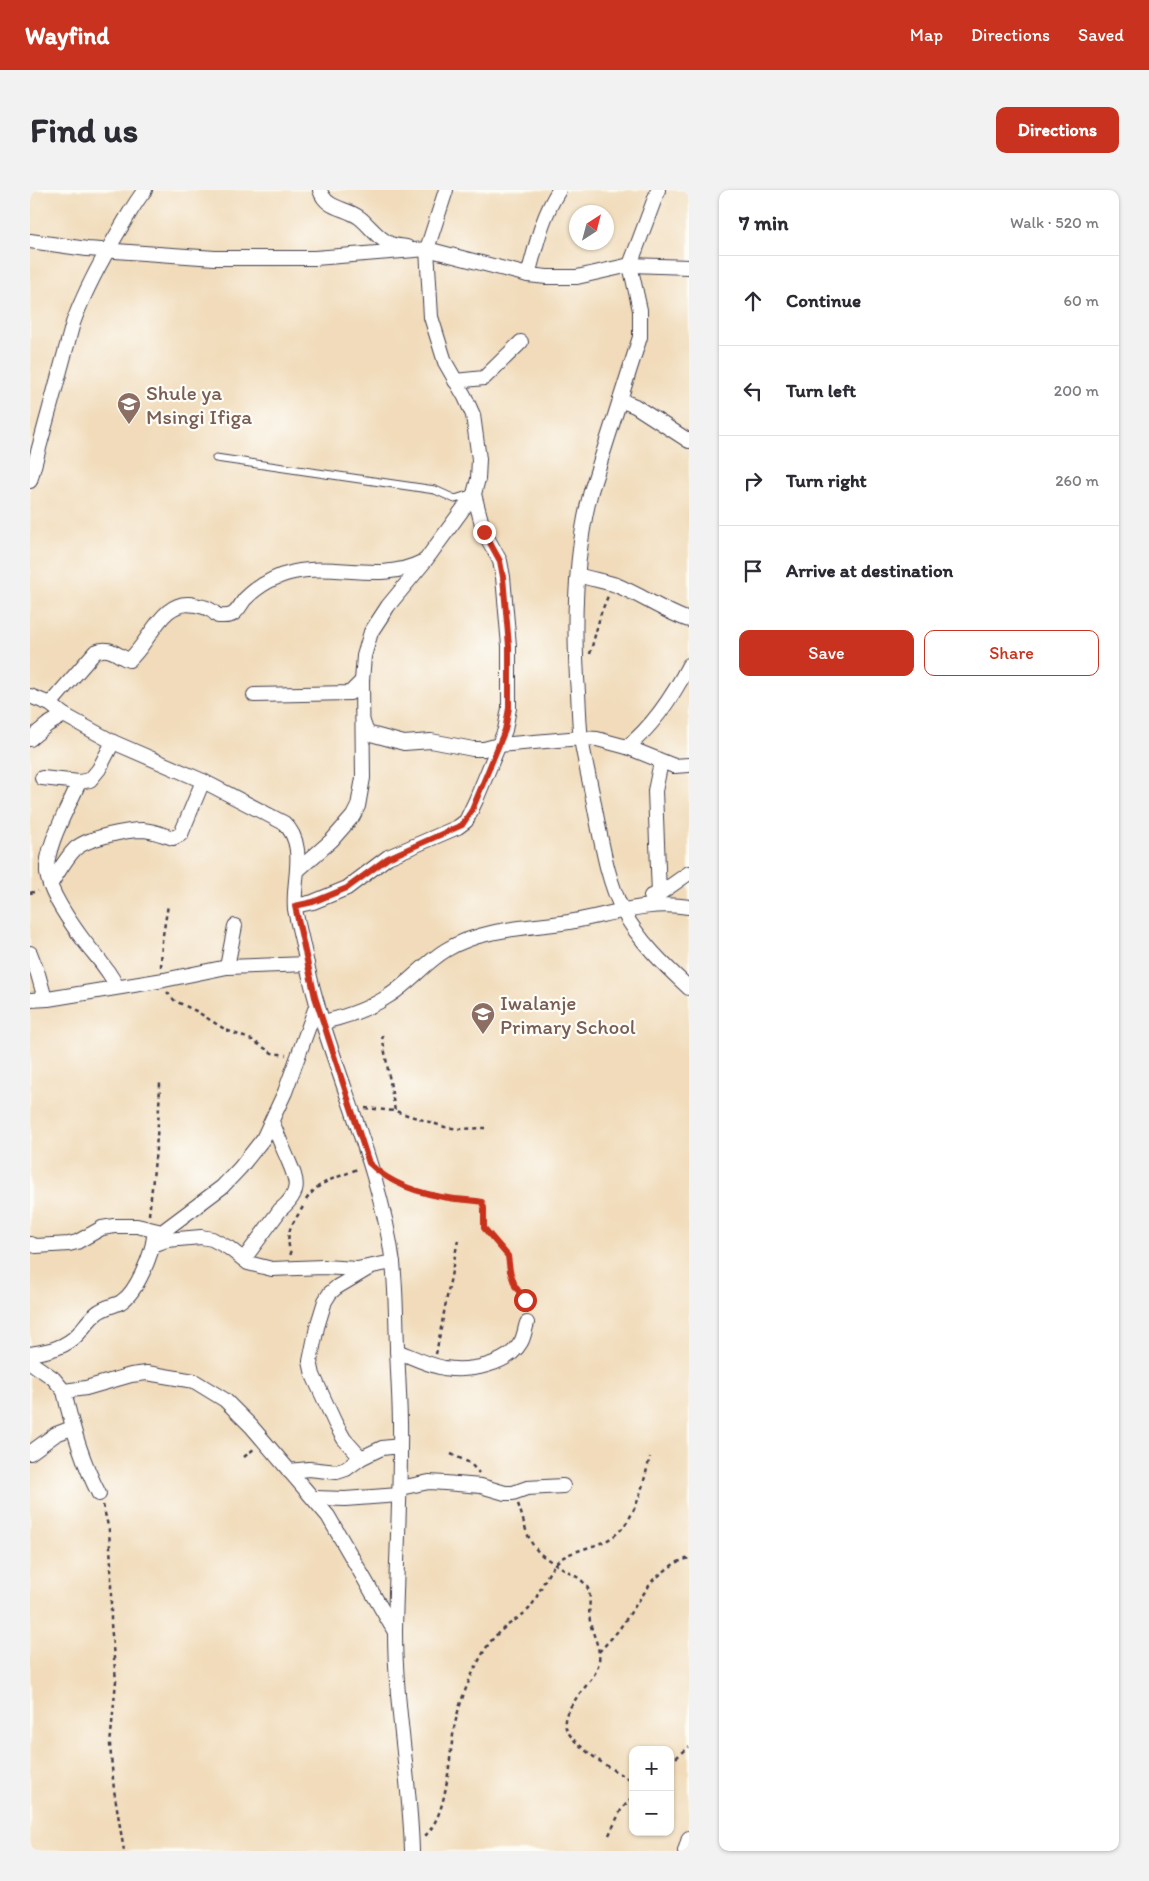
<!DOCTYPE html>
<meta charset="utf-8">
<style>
:root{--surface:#fff;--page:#f2f2f3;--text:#2b2b33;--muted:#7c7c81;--line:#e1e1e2;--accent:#c8321e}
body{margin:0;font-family:Itim,sans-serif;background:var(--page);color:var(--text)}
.controls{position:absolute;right:15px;bottom:15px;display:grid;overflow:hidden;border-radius:10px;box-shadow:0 1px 4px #0004}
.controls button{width:45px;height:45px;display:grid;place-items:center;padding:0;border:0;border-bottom:1px solid var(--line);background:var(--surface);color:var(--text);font:25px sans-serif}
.compass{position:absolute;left:539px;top:15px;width:45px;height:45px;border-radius:50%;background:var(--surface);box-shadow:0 1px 4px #0004;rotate:36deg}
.stop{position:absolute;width:15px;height:15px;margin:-11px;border:4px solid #c8321e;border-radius:50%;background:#fff}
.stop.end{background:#c8321e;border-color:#fff;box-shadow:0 1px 5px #0008}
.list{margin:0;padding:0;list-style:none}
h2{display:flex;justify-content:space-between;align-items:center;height:65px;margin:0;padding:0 20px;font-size:21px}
h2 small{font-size:16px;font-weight:400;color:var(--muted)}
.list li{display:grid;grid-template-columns:32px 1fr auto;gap:15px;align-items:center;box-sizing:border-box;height:90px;padding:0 20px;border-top:1px solid var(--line)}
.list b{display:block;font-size:19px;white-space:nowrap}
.list em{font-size:16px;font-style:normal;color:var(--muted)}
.actions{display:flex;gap:10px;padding:15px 20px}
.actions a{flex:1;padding:11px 0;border:1px solid var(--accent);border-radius:10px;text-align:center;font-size:18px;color:var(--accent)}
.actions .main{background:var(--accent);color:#fff}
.icon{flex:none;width:28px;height:28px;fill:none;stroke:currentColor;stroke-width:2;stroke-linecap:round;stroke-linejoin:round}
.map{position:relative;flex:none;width:659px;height:1661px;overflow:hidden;border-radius:10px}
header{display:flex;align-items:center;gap:30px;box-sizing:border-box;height:70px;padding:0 25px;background:var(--accent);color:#fff}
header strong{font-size:24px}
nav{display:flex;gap:28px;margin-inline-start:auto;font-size:18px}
.intro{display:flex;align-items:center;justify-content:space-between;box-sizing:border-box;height:120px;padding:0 30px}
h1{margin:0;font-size:35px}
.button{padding:12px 22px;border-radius:10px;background:var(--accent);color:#fff;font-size:18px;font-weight:700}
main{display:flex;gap:30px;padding:0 30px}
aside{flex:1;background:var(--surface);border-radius:10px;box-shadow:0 1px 4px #0004}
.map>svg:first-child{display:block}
</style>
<header>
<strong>Wayfind</strong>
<nav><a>Map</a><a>Directions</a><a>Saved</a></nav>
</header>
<div class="intro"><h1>Find us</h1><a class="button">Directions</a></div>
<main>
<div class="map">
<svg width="659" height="1661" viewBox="0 0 659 1661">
<rect width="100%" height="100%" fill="#fdfcf7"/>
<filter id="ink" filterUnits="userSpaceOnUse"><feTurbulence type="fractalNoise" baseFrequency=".02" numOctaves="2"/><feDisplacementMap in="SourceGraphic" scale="10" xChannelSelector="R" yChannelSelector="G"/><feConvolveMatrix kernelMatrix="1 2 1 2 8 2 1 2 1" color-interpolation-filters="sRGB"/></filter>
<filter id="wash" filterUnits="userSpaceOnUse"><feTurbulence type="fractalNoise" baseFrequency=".0096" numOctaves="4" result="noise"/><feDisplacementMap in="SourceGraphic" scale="20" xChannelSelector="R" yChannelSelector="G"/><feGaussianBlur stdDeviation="1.12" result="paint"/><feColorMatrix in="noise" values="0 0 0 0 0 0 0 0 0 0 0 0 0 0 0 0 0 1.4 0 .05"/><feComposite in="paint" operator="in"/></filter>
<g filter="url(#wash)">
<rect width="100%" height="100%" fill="#f1dbba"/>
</g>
<g filter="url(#ink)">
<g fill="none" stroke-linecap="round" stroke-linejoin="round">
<!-- service casing -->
<g stroke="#413e4e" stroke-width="9">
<path id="service" d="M186 268 405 300 425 309 441 304"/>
</g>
<!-- minor casing -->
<g stroke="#413e4e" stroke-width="16">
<g id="minor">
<path d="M290 0C296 20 316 17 330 28 340 36 349 50 361 54 365 56 372 56 377 57"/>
<path d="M628 0 600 75 610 120V147L561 301C544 366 543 436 548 503 549 518 549 534 551 549 555 572 561 596 565 619 572 654 577 689 593 721 609 751 634 775 659 798"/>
<path d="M0 51 57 59 185 68H285L397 59 498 85 517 87H547L600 75 659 77"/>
<path d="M498 85C507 53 511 29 529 0"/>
<path d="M425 191 454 188 491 152"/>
<path d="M590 210 605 216 659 251"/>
<path d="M0 291 43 133C55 100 72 69 90 39 98 26 105 12 115 0"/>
<path d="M548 385C560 389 574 391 586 395 611 405 633 421 659 430"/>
<path d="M224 505 320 503 332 491"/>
<path d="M0 506 20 514 34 525 83 552 173 591 254 633C278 655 262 691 265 719 268 736 273 753 276 770 298 873 349 968 363 1073 366 1101 366 1129 367 1157 368 1190 371 1224 370 1257 370 1318 366 1380 365 1441 365 1515 380 1587 382 1661"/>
<path d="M20 514 65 462C80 455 87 466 99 470 120 453 132 407 165 415 175 417 180 418 188 426 193 426 199 427 203 424 208 421 211 414 215 409 229 395 245 386 264 382 308 373 350 393 392 372"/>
<path d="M333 532 337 543 374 553 401 551 443 559H454L469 555 551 548 567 549 597 557 644 576 659 575"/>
<path d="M0 549 17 535 34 525"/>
<path d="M597 557C623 536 644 504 659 475"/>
<path d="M12 588 49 592 60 590 69 579 83 552"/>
<path d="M49 592C39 617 15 656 17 683 19 701 40 732 51 747 65 766 76 775 87 797"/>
<path d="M268 680 302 650 323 626 328 616 333 588 332 491 334 466 341 442 358 416 395 371 444 304 448 289 449 269 443 225 435 207 415 172 401 127 397 59 416 0"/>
<path d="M20 695C28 683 35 669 45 659 57 648 96 640 113 640 124 641 133 645 143 648L151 644 173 591"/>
<path d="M629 704 625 601 631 572"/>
<path d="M621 706 629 704 659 683"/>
<path d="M265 716 283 712 317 698 358 667 428 637 436 631 446 610 475 540 479 518V456L473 387 470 371 454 342 444 304"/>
<path d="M0 763 8 784 15 809"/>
<path d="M197 777 205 736"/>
<path d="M0 810 18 809 134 790 197 777 277 774"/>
<path d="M293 832C315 827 341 818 360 805 380 792 396 772 416 760 452 738 499 738 539 732 579 725 618 710 659 717"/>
<path d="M0 1054 6 1056 39 1054 47 1052 72 1038 84 1036H107L132 1042 192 997 210 978 233 949 255 902 287 814"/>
<path d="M123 1055 137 1050 171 1047 182 1049 199 1058 218 1073 242 1079 293 1077 327 1079 363 1072"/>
<path d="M214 1069 250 1020C274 1000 266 989 256 965 251 954 247 943 242 932"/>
<path d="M367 1161C382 1167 398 1175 414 1178 439 1182 478 1175 491 1152 494 1147 495 1139 497 1133"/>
<path d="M0 1164C18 1161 36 1158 49 1143 55 1136 59 1129 67 1123 74 1117 84 1116 91 1112 107 1102 122 1064 124 1047"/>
<path d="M0 1172 23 1188 34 1201 56 1198 101 1185 117 1183 164 1191 195 1210 221 1236 298 1326 365 1442"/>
<path d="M34 1201C42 1238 52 1271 69 1304"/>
<path d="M0 1263 26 1244 42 1238"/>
<path d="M331 1268 314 1249 305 1233 283 1185 280 1171 287 1137 295 1111 300 1103 307 1097 339 1078"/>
<path d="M259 1281 279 1279 307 1282 316 1279 331 1268 352 1258 370 1256"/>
<path d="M370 1298 399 1292 415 1293 451 1296 475 1303H483L497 1298 533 1296"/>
<path d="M285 1308 315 1309 369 1305"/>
<path d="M655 1661 659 1648"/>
</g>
</g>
<!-- path -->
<g stroke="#413e4e" stroke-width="2.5" stroke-dasharray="4 4" stroke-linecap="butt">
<path d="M560 464 571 423 578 406"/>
<path d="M0 703 8 701"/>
<path d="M131 777 132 751 138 715"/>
<path d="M137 802 145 811 166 821 196 840 222 850 242 863 256 865"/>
<path d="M352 845 365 921"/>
<path d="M335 918 365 921 415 937 431 939 455 938"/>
<path d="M359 989C378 999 402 1006 424 1009 434 1010 442 1009 452 1012L454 1018V1038L478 1066 480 1081 485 1096 495 1110"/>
<path d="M276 1010C290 989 307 989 327 979"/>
<path d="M119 1025C124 980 129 936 130 891"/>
<path d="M261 1065C254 1040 262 1036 274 1015"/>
<path d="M406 1164 428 1050"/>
<path d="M421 1264 440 1273 449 1283"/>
<path d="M214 1267 225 1258"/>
<path d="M488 1314C494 1329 495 1346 506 1359 518 1375 554 1384 559 1401 561 1410 558 1421 560 1431 562 1444 571 1458 569 1471 567 1486 555 1496 547 1507 543 1514 536 1521 535 1530 531 1551 587 1582 603 1592"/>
<path d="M73 1315 79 1340 81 1374V1434L86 1491 80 1555 84 1600 94 1661"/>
<path d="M569 1462 588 1441 623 1390 645 1373 659 1368"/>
<path d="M640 1573 659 1557"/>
<path d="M579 1645 591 1620 603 1606"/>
<path d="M395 1646C420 1621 418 1566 425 1534 430 1510 441 1484 453 1463 459 1452 468 1442 478 1435 485 1430 493 1425 499 1419 511 1404 516 1379 532 1368 547 1359 566 1357 581 1348 606 1332 613 1294 620 1267"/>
</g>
<!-- service -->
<use href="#service" stroke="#fff" stroke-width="7"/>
<!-- minor -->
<use href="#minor" stroke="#fff" stroke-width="14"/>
</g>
</g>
<g fill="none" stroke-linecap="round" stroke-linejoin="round" filter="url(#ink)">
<!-- route -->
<path stroke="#c8321e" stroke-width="6" d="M454 342 470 371 473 387 479 456V518L475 540 442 620 432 635 358 668 317 698 283 712 265 716 285 807 339 973C361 995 394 1005 425 1009 434 1010 442 1010 452 1012L454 1018V1038L478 1066 480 1081 485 1096 495 1110"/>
</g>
<!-- icons -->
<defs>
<g id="school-pin" transform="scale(1.25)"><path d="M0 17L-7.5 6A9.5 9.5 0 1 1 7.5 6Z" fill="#8d6e63" stroke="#fdfcf7"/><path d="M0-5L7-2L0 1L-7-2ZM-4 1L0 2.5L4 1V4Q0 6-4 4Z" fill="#fff"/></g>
</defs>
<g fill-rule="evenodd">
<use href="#school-pin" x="99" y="214"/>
<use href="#school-pin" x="453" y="824"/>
</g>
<g text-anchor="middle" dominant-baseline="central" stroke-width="4.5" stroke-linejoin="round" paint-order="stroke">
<!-- education labels -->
<g font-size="21" fill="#785e54" stroke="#fdfcf7" text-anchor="start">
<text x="116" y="202">Shule ya<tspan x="116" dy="24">Msingi Ifiga</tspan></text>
<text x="470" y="812">Iwalanje<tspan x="470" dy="24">Primary School</tspan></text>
</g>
</g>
</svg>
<div class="controls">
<button>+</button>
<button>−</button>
</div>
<svg class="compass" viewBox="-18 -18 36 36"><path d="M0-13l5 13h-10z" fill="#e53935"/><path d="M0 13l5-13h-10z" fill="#7c7c81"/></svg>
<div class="stop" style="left:495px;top:1110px"></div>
<div class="stop end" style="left:454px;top:342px"></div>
</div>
<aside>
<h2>7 min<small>Walk · 520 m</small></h2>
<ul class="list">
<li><svg class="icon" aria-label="ahead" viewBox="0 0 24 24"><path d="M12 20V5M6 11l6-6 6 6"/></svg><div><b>Continue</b></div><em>60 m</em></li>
<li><svg class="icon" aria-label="left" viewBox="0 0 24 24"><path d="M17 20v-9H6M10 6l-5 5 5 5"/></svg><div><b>Turn left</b></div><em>200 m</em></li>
<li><svg class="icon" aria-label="right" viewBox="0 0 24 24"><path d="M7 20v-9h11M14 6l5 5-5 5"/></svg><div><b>Turn right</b></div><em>260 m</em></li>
<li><svg class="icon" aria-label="arrive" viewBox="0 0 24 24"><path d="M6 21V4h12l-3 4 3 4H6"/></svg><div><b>Arrive at destination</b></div></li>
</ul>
<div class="actions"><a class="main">Save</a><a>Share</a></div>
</aside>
</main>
